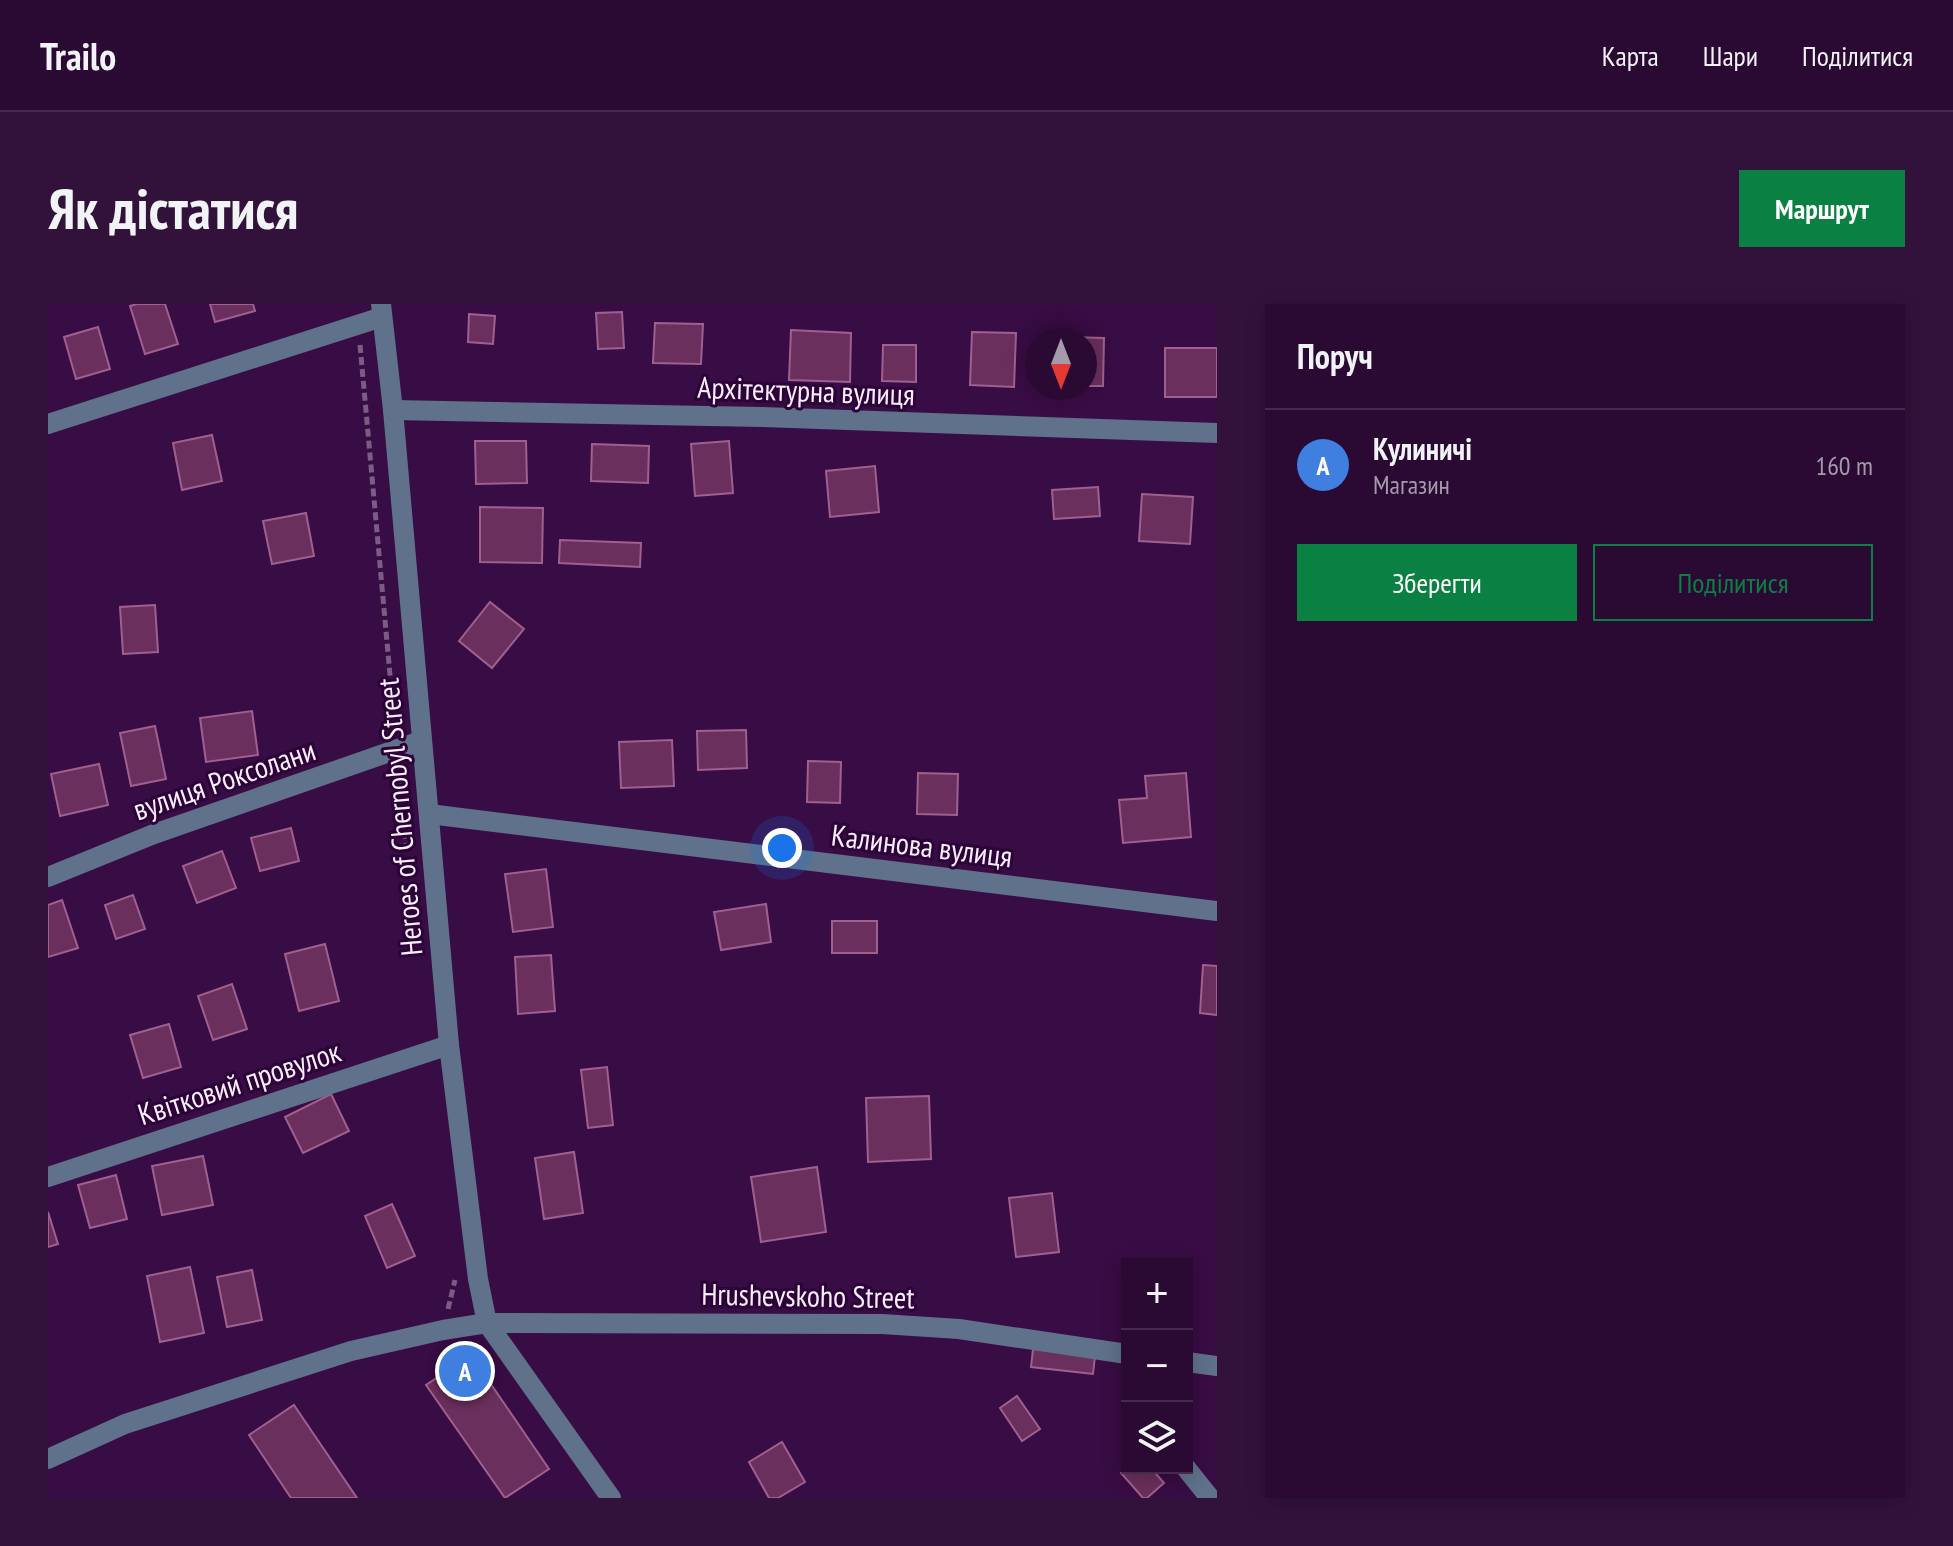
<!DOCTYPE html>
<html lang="uk">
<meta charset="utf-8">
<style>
:root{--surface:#2a0933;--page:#32123b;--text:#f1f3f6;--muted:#a59aac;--line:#462a4e;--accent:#0b8043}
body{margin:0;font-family:"PT Sans Narrow",sans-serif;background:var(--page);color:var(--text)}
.controls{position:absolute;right:24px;bottom:24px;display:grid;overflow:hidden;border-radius:0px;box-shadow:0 4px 20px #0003}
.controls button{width:72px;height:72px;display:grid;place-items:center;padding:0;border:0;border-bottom:2px solid var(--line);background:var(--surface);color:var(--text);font:40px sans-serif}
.compass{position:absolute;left:977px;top:24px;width:72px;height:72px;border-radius:50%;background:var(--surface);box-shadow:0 4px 20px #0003;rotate:180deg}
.you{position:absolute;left:734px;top:544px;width:28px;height:28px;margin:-20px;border:6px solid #fff;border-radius:50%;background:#1a73e8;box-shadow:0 0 0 12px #1a73e833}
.badge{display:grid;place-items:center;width:52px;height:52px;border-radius:50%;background:var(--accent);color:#fff;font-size:26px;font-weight:700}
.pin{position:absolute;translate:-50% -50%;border:4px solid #fff;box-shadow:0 2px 8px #0006}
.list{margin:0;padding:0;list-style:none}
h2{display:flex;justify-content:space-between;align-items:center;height:104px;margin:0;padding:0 32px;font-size:34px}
h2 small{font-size:26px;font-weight:400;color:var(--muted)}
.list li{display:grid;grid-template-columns:52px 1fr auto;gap:24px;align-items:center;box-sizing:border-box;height:112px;padding:0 32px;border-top:2px solid var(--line)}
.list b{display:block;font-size:30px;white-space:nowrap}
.list p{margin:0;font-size:26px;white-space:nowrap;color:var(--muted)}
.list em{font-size:26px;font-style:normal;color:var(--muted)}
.actions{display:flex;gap:16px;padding:24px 32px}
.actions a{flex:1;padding:18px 0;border:2px solid var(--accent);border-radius:0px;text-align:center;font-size:28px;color:var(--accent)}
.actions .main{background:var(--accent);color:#fff}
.icon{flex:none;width:44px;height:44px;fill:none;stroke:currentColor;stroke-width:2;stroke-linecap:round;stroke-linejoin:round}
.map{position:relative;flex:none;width:1169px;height:1194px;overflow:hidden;border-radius:0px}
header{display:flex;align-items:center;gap:48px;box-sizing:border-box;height:112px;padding:0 40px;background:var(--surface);border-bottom:2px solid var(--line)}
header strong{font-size:38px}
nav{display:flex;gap:44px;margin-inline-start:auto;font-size:28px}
.intro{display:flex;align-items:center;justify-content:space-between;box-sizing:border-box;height:192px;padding:0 48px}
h1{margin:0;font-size:56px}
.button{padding:20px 36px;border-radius:0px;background:var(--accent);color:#fff;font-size:28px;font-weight:700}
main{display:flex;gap:48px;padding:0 48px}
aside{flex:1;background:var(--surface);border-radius:0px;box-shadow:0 4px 20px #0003}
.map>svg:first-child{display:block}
</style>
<header>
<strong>Trailo</strong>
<nav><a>Карта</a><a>Шари</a><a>Поділитися</a></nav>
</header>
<div class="intro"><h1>Як дістатися</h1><a class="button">Маршрут</a></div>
<main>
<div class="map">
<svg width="1169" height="1194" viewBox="0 0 1169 1194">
<rect width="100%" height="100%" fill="#380c44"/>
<!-- building -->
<g fill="#6a2f5c" stroke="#a0608f" stroke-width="2">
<path d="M89 0H117L130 40 97 50 82 2Z"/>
<path d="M162 0H205L207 7 167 18Z"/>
<path d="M574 8 576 44 550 45 548 9Z"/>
<path d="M421 10 447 12 445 40 420 38Z"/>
<path d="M607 19 655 20 653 60 605 59Z"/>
<path d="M50 23 62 65 28 75 16 33Z"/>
<path d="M743 26 803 29 802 78 741 76Z"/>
<path d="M924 28 968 29 966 83 922 81Z"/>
<path d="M1022 33 1056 34 1055 82H1037V36H1022Z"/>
<path d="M835 41H868V78L834 77Z"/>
<rect x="1117" y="44" width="52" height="49"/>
<path d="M164 131 174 177 134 186 125 139Z"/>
<path d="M427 137H478L479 179 428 180Z"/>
<path d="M681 137 685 189 647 192 643 140Z"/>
<path d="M544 140 601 142 600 179 543 177Z"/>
<path d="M827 162 831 208 782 213 778 167Z"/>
<path d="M1050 183 1052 212 1006 215 1004 186Z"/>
<path d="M1094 190 1145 193 1142 240 1091 237Z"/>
<path d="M432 203 495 204 494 259 432 258Z"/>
<path d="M258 209 266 252 224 260 215 217Z"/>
<path d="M512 236 593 239 592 263 511 259Z"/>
<path d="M442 298 476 325 444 364 411 337Z"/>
<path d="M107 301 110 348 75 350 72 303Z"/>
<path d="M204 407 210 451 158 458 152 414Z"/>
<path d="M107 422 118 475 83 482 72 429Z"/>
<path d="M698 426 699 464 650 466 649 427Z"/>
<path d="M624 436 626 482 573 484 571 438Z"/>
<path d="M760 457 793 458 792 499 759 498Z"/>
<path d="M51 460 60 501 12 512 3 470Z"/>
<path d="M870 469 910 470 909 511 869 510Z"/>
<path d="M1138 469 1143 533 1075 539 1071 496 1099 494 1097 472Z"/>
<path d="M243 524 251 557 212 567 203 534Z"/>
<path d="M174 547 188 584 149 599 135 562Z"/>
<path d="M498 565 505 623 465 628 457 570Z"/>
<path d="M85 591 97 625 68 635 57 601Z"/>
<path d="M14 596 30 644 0 653V601Z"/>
<path d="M718 600 723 638 673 646 666 608Z"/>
<rect x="784" y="617" width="45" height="32"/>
<path d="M277 640 291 697 251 707 237 650Z"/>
<path d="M503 651 507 707 470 710 467 653Z"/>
<path d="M1155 661 1169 662V711L1152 709Z"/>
<path d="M184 680 199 725 165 736 150 692Z"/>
<path d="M121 720 133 763 95 774 82 731Z"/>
<path d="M559 763 565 821 540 824 533 766Z"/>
<path d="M283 790 301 827 255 849 237 813Z"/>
<path d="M881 792 883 855 820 858 818 794Z"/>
<path d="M526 848 535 909 496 915 487 854Z"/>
<path d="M155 852 165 901 114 911 104 862Z"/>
<path d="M769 863 778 928 713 938 703 873Z"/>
<path d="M68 871 79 915 42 924 30 881Z"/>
<path d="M1004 889 1011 948 968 953 961 894Z"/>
<path d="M344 900 367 952 339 964 317 912Z"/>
<path d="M0 908 10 940 0 943Z"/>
<path d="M142 963 156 1029 112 1038 99 972Z"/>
<path d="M204 966 214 1016 179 1023 169 973Z"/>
<path d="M985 1045 1047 1052 1045 1070 983 1063Z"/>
<path d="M423 1051 501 1165 457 1194 378 1081Z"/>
<path d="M969 1092 992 1125 974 1137 952 1104Z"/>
<path d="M246 1101 309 1194H243L201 1131Z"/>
<path d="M734 1138 757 1178 730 1194H721L701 1158Z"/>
<path d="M1079 1163 1103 1164 1116 1179 1099 1194H1095L1073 1169Z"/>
</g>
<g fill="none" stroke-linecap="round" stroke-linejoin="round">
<!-- path -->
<g stroke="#7c5c85" stroke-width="5" stroke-dasharray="8 4" stroke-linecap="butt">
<path d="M312 41 347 426"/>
<path d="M351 467 359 549"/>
<path d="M400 1005 407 976"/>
</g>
<!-- minor -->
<g stroke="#5f718b" stroke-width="20">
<path d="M333 0 345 106 401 741 430 975 439 1019 563 1194"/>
<path d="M345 106 714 113 1169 129"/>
<path d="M0 120 334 13"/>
<path d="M381 510 1169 607"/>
<path d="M0 573 106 530 373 437"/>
<path d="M0 873 401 741"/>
<path d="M1139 1058 1169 1062"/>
<path d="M0 1155 77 1120 303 1047 395 1026 439 1019 834 1020 911 1025 1079 1050"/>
<path d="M1138 1164 1162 1194"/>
</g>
</g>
<g text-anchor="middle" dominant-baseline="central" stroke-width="6" stroke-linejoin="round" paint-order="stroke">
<!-- street labels -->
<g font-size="30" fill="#faf0fd" stroke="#2d0239">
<text transform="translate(758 86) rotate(2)">Архітектурна вулиця</text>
<text transform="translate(176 475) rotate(-19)">вулиця Роксолани</text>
<text transform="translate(351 513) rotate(-95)">Heroes of Chernobyl Street</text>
<text transform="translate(874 541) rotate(7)">Калинова вулиця</text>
<text transform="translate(191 778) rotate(-18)">Квітковий провулок</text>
<text transform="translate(760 991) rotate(1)">Hrushevskoho Street</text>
</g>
</g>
</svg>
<div class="controls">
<button>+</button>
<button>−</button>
<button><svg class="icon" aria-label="layers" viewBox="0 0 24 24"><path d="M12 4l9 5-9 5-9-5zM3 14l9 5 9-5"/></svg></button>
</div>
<svg class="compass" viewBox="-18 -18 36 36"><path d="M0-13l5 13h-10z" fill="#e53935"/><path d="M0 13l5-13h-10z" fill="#a59aac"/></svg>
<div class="you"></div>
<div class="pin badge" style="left:417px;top:1067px;background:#3f7fe0">A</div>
</div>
<aside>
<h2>Поруч<small></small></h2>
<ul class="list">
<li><span class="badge" style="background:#3f7fe0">A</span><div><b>Кулиничі</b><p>Магазин</p></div><em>160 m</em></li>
</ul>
<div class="actions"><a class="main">Зберегти</a><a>Поділитися</a></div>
</aside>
</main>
